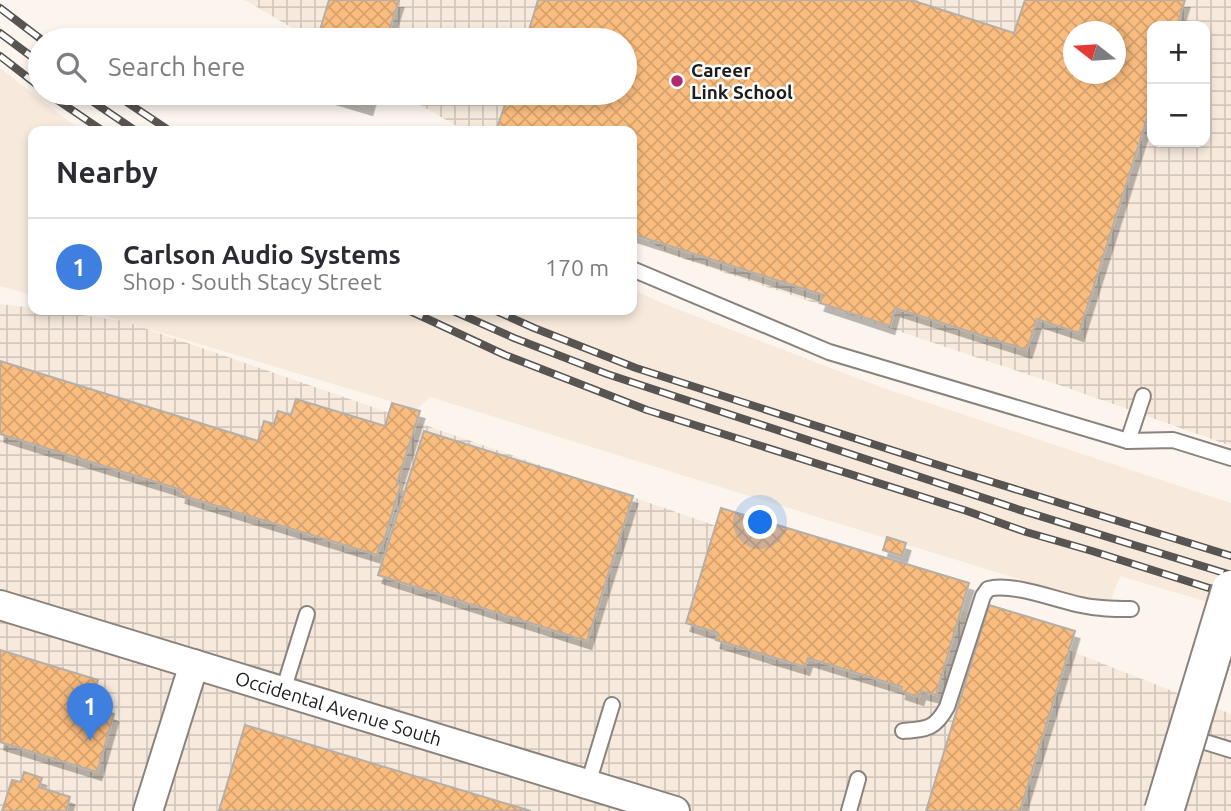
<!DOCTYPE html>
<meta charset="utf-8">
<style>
:root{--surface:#fff;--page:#f2f2f3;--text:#2b2b33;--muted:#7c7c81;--line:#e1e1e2;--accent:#b45309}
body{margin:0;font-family:Ubuntu,sans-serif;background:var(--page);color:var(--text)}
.controls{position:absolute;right:21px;top:21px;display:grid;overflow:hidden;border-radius:14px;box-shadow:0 4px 10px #0003}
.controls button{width:63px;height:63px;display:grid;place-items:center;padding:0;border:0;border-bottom:2px solid var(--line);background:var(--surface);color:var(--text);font:35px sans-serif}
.compass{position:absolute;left:1063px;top:21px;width:63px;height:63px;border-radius:50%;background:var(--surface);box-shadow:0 4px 10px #0003;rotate:287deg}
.you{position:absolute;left:761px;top:523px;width:24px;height:24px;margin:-18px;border:5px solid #fff;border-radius:50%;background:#1a73e8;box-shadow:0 0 0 10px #1a73e833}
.badge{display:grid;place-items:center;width:46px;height:46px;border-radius:50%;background:var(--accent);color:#fff;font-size:23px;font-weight:700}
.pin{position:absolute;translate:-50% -58px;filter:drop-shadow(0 2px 4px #0008)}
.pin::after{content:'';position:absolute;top:37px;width:24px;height:21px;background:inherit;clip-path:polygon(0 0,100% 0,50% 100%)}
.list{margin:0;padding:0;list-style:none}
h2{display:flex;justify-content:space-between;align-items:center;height:91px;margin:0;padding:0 28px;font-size:30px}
h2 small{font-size:23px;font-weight:400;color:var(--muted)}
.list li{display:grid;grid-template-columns:46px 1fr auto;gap:21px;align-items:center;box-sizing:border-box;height:98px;padding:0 28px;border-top:2px solid var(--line)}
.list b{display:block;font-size:26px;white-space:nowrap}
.list p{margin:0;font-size:23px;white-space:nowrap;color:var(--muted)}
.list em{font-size:23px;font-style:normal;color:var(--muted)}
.icon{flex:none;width:38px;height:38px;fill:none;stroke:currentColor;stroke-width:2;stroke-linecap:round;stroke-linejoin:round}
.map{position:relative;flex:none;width:1231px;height:811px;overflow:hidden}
.search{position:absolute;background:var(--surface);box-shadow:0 4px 10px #0003;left:28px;top:28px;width:609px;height:77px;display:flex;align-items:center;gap:18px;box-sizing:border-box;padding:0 24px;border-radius:38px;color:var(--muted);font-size:26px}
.panel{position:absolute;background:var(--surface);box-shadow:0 4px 10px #0003;left:28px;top:126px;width:609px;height:189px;border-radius:14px}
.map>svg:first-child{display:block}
</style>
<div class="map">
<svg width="1231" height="811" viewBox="0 0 1231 811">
<defs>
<pattern id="industrial-grid" width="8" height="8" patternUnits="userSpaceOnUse" patternTransform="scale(1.75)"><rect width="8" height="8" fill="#f7eadd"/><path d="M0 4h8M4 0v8" fill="none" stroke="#d3c8bd"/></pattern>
<pattern id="building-cross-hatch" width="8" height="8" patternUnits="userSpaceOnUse" patternTransform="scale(1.75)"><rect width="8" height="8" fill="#fabd7f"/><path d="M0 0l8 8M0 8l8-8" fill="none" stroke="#d6a26d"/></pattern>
<filter id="shadow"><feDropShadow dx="4.5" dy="8" stdDeviation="0" flood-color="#0004"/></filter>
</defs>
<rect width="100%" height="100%" fill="#fcf5ee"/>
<!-- built -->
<g fill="#f7eadd">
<path d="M0 68 81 131H33V295L0 286Z"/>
<path d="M632 289 664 304 883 388 1231 503V609L1120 576 1108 607 430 397 417 409 85 310H632Z"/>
</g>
<!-- industrial -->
<g fill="url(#industrial-grid)" fill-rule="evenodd">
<path d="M245 0H1231V446L1068 388 672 255 632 231V131H465L400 93H625V40H312ZM1152 26H1205V142H1152ZM1074 32H1116V74H1074Z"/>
<path d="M0 304 33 308V310H45L124 321 1017 630 1231 714V811H0Z"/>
</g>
<!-- building -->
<g fill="url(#building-cross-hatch)" stroke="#b5afa8" stroke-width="2" fill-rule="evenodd" filter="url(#shadow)">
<path d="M329 0H399L386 40H317Z"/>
<path d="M538 0H911L1014 33 1025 0H1185L1177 26H1152V103L1079 333 1037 319 1027 350 895 308 890 326 820 303 823 295 632 234V131H496L509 93H625V40H526ZM1074 32H1116V74H1074Z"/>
<path d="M321 93H372L368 107Z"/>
<path d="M0 361 258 441 264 421 274 424 278 411 291 415 296 399 385 426 392 403 420 411 397 483 401 484 383 544 380 545 377 555 181 495 182 490 0 434Z"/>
<path d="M424 431 633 496 587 641 378 575Z"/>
<path d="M721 508 969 583 936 695 921 691 919 697 901 691 902 687 808 658 805 667 716 640 718 633 686 623Z"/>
<path d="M887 537 906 543 902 556 883 550Z"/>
<path d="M989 605 1075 631 1020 811H926Z"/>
<path d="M0 650 98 680 90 706 114 714 97 772 0 742Z"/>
<path d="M245 725 531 811H219Z"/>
<path d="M24 772 42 778 39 787 70 797 66 811H2L12 780 21 782Z"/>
</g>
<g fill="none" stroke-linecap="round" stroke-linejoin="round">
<!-- service casing -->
<g stroke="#8a837d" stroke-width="18">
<g id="service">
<path d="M632 269 829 352 1128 441 1173 440 1231 458"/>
<path d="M1128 441 1143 396"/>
<path d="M283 691 307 614"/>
<path d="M903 731C927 729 935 729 947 707L983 596 988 589C1011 582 1056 600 1081 605 1098 609 1114 609 1131 609"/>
<path d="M1193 735 1192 738 1231 750"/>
<path d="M588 784 612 705"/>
<path d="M849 811 858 779"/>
</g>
</g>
<!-- minor casing -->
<g stroke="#8a837d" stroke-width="32">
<g id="minor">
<path id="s1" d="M0 605 675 811"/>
<path d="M148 811 194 664"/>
</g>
</g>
<!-- service -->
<use href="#service" stroke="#fff" stroke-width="14"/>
<!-- minor -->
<use href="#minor" stroke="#fff" stroke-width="28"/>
<!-- rail casing -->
<g stroke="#575451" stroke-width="8">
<g id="rail">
<path d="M0 8 42 40"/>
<path d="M0 33 40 63"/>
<path d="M0 56 40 87"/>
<path d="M47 93 103 131"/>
<path d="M80 93 136 131"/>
<path d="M113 93 170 131"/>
<path d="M408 310 505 355 647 410 967 511 1026 532 1092 551 1231 595"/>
<path d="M451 310 514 338 607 374 1017 509 1231 575"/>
<path d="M494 310 534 328 636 368 963 473 1231 556"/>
</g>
</g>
<!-- rail -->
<use href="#rail" stroke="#fff" stroke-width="5" stroke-dasharray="16" stroke-linecap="butt"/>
<!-- secondary-bridge casing -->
<g stroke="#8a837d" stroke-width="42" stroke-linecap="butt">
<path id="secondary-bridge" d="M1164 811 1231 590"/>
</g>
<!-- secondary-bridge -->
<use href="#secondary-bridge" stroke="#fff" stroke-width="38"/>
</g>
<!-- markers -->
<circle fill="#af2a6f" stroke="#fff" stroke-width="2.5" cx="677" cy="81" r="7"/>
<g text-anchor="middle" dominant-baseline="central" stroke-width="5" stroke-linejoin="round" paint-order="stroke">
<!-- poi labels -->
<g font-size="19" font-weight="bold" fill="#1f1d1b" stroke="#fff" text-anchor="start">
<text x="691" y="70">Career<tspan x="691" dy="22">Link School</tspan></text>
</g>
<!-- street labels -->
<g font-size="19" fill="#1f1d1b" stroke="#fff">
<text stroke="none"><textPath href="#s1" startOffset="354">Occidental Avenue South</textPath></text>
</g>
</g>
</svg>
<div class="controls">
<button>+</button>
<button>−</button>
</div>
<svg class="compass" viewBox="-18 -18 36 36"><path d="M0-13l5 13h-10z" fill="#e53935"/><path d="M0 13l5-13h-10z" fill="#7c7c81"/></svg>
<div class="you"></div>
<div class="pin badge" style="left:90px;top:741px;background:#3f7fe0">1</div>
<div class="search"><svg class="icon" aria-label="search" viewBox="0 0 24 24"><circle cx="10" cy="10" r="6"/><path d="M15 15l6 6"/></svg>Search here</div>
<section class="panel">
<h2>Nearby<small></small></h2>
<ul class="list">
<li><span class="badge" style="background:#3f7fe0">1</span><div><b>Carlson Audio Systems</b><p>Shop · South Stacy Street</p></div><em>170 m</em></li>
</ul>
</section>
</div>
